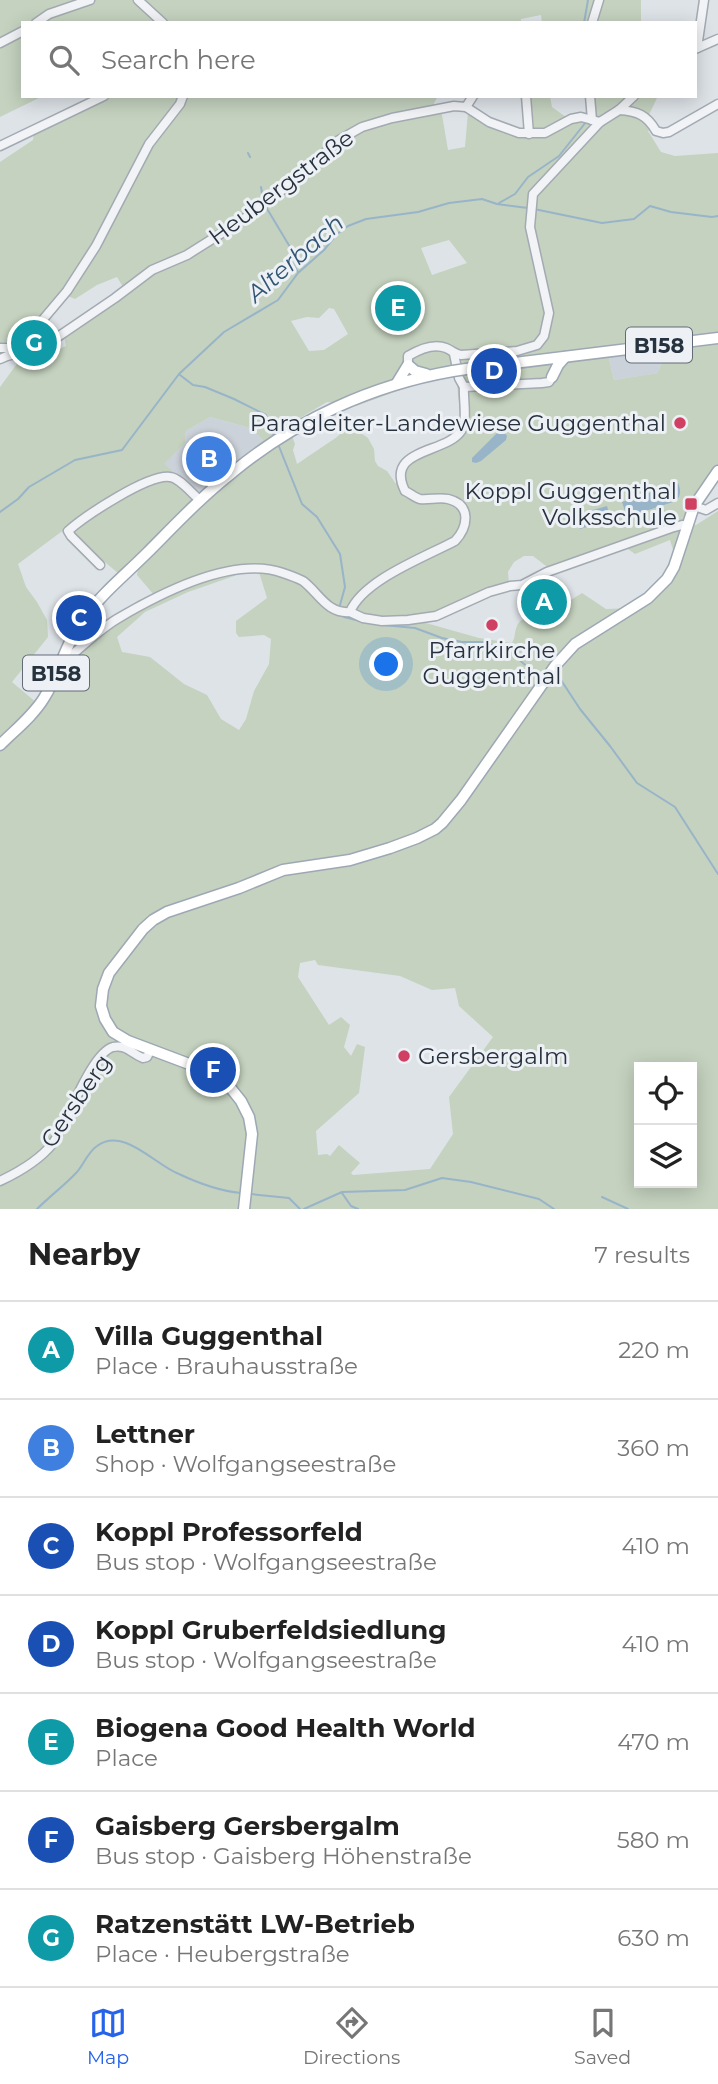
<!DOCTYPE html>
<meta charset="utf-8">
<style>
:root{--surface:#fff;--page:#f6f6f6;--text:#222;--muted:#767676;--line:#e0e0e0;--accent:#2563eb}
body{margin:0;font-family:Montserrat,sans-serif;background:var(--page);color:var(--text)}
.controls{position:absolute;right:21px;bottom:21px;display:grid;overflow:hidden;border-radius:0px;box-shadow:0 4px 18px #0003}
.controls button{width:63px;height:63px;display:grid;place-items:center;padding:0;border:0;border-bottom:2px solid var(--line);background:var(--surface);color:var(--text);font:35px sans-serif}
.you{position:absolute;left:387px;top:665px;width:24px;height:24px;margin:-18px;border:5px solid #fff;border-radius:50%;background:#1a73e8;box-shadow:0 0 0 10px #1a73e833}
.badge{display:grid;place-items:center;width:46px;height:46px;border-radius:50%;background:var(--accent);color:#fff;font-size:23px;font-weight:700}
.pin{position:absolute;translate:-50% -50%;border:4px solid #fff;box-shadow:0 2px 7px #0006}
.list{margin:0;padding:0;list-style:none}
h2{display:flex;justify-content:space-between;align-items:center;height:91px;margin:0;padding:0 28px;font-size:30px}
h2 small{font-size:23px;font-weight:400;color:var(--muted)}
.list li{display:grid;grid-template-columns:46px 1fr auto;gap:21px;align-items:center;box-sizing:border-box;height:98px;padding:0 28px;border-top:2px solid var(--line)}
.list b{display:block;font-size:26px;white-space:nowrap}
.list p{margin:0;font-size:23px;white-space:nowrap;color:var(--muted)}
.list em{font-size:23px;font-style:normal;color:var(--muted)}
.icon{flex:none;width:38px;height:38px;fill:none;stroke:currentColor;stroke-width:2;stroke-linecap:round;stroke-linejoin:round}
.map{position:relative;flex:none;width:718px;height:1209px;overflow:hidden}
.search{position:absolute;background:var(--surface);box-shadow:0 4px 18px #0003;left:21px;right:21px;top:21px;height:77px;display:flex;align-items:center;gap:18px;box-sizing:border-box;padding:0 24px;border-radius:0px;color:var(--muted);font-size:26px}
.sheet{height:777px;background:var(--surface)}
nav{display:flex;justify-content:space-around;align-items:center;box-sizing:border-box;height:98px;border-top:2px solid var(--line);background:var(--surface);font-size:19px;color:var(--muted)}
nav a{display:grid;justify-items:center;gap:4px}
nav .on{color:var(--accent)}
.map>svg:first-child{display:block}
</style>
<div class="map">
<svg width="718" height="1209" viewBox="0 0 718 1209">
<rect width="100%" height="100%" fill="#dee3e8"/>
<!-- built -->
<g fill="#ccd2da">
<path d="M645 342 668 351 659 373 614 380 609 359 612 347Z"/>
<path d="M210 417 250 428 263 440 201 495 163 464 185 443 186 431Z"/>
</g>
<!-- green -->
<g fill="#c5d2bf" fill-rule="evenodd">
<path d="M0 0H641V23H542L541 15 521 19V23H23V96H43L0 117Z"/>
<path d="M91 96H438L432 107 441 109 448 150 465 147 468 112C487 123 513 142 535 137L531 96H550L552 107 573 122 594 117 592 96H658L646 121 651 128 648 131 661 152 675 156 718 153V476L701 502 690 525H696L718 511V1209H0V387L19 361H30L66 346 64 336 126 292 117 277 97 285 75 299 65 295 39 318 19 332 17 341 0 343V162L33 140 34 132 94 102ZM449 240 467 263 432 275 421 248ZM329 308 334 309 348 334 324 350 309 351 291 321 307 317 319 318ZM645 342 667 351 658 373 614 380 609 359 612 347ZM456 376 461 421 453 435 415 452 400 466 396 484 387 471 378 466 375 461 374 449 368 438 358 431 345 429 337 437 297 464 293 450 295 444 288 425 327 402 356 406 425 381ZM210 417 250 428 263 440 201 495 164 464 185 443 186 431ZM65 529 118 573 138 567 137 575 155 596 139 600 70 655 44 709 12 682 48 637 47 620 37 602 26 587 18 564ZM670 540 678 566 635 608 606 609 582 593 544 617 542 613C535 613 520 618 517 626 514 632 516 636 512 643L479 638 419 621 509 584 508 572 514 562 524 556H533L550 569 628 543V549L635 554ZM258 569 267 598 236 621V633L239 637 264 635 271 639 269 664 254 691 246 719 239 730 221 719 207 695 184 684 150 657 122 652 117 637 145 612 188 592 234 576 242 571ZM315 960 318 965 400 976 432 990 455 988 459 1006 493 1037 449 1097 453 1134 430 1169 353 1175 351 1173 360 1163 339 1145 330 1156 327 1154 318 1155 316 1131 359 1093 365 1047 357 1044 351 1056 344 1047 350 1025 341 1017 329 1025 298 977 300 963ZM639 1067H692V1183H639Z"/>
</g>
<!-- water -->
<g fill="#98b4c9">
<path d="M498 432H504L507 436 506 440 481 461 476 463 472 462V458Z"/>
<path d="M678 483C681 490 681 496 676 501L627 517 622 502Z"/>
<path d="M607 506 611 520 580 529 576 515Z"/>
</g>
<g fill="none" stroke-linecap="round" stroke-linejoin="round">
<!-- stream -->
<g stroke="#98b4c9" stroke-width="2">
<path d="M584 23 588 0"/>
<path d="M248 153 250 157"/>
<path d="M261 187 262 193"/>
<path d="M499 203 515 194 528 177 559 156 586 122"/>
<path d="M266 207 290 247"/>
<path d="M534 209 602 223 634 219 650 206 671 212 712 217 718 216"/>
<path d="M289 258 298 272"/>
<path d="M180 375 193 385 205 387 234 399 266 415 274 436"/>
<path d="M278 444 302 504 317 517 340 554 345 587 340 605"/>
<path d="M0 512 18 499 29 487 75 460 122 450 179 374 224 332 278 300 298 273 324 250 337 234 348 226 366 219 418 212 449 203 482 199 497 204 528 208"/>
<path d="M344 617 360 621"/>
<path d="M383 625 415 628 442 638 462 642H482L508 650 539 677"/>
<path d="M552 680 559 677 580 709 610 746 637 783 675 807 718 874"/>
<path d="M342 1193 351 1206 358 1209"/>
<path d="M250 1194 289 1198 300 1209"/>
<path d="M602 1197 628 1209"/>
<path d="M37 1209C50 1196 65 1185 77 1172 84 1164 88 1152 97 1146 123 1126 155 1165 179 1174 198 1183 220 1191 241 1193"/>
<path d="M304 1209 342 1192 405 1190 442 1178 471 1182 539 1199 554 1209"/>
</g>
<!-- minor casing -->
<g stroke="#a3aab2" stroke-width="11">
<g id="minor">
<path d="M138 0 163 23"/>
<path d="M36 23 49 14 90 0"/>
<path d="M592 23 599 0"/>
<path d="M0 43 23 31"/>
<path d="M697 48 704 0"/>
<path d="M695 49 718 39"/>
<path d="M526 96 529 134"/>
<path d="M590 96 592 120"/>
<path d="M466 107 473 96"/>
<path d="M619 110C637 111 647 115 656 131L663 133 669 132 718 104"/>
<path d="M0 146 104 96"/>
<path d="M0 348H17L21 352"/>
<path d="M21 352 24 342 67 291 96 246 149 144 180 104 183 96"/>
<path d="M454 354 459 378 464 387 542 383 549 382 552 377"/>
<path d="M0 359 7 356 43 347 115 298 152 270 187 255 244 219 294 181 339 140 362 127 392 118 454 106 466 107 489 122 519 133H545L571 119 581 117 600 122"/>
<path d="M408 365V356C418 350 434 343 446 348 453 351 454 354 461 355L517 351 537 345 544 336 549 313 530 227 533 194 600 122 619 110 634 96"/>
<path d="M464 387C463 400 468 419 461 431 446 454 384 448 405 491 410 493 415 498 420 499 429 500 439 497 448 499 472 505 468 527 455 541 425 557 363 580 350 612L363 618 382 621 408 620 436 616 489 592 510 586 522 585 547 572 671 528 682 525 687 526"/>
<path d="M694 506 706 510 718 503"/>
<path d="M100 565 71 536 68 531C85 516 148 474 170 477 180 478 192 494 200 500"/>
<path d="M62 663C80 649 97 631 117 619 159 594 233 555 283 573 289 575 297 578 303 581 319 593 327 614 350 612"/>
<path d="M0 1181C19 1172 40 1160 53 1143 67 1123 91 1053 113 1047 126 1044 132 1054 143 1058L147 1057 151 1049"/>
</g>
</g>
<!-- major casing -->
<g stroke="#9da8b4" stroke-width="13">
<g id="major">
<path d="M466 369 718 338"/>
<path d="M552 377 558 365 565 357"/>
<path d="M397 383 408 365 415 371 426 374"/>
<path d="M0 745C15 730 33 716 44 698 59 674 65 645 81 622 99 596 125 575 147 553 175 525 202 496 233 472 296 420 372 385 453 371"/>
<path d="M244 1209 252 1134 249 1117 241 1101 229 1086 213 1073 128 1041 113 1032 105 1019 101 1006 103 989 109 973 143 929 153 920 167 912 239 888 283 870 350 860 390 848 417 838 435 829 442 823 461 800 555 666 575 644 648 598 667 579 674 567 694 506 718 471"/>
</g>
</g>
<!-- minor -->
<use href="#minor" stroke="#f1f3f6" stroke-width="8"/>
<!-- major -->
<use href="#major" stroke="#fff" stroke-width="10"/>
<!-- major-bridge casing -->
<g stroke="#9da8b4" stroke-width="13" stroke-linecap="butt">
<path id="major-bridge" d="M453 371 466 369"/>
</g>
<!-- major-bridge -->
<use href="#major-bridge" stroke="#fff" stroke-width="10"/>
</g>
<!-- markers -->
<g fill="#d04063" stroke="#edf1f5" stroke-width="2.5">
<circle cx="680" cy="423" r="7"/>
<rect x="684" y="497" width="14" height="14" rx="3.5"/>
<circle cx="492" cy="625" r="7"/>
<circle cx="404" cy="1056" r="7"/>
</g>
<g text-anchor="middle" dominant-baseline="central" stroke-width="6" stroke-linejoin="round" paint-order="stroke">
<!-- shield labels -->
<g fill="#edf1f5" stroke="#626b76" stroke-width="2">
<rect x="626" y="327.5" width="66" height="35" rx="5"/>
<rect x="23" y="655.5" width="66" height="35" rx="5"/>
</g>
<g font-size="21" font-weight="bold" fill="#27323f">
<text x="659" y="345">B158</text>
<text x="56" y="673">B158</text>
</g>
<!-- street labels -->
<g font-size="23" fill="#27323f" stroke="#edf1f5">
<text transform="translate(281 187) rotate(-37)">Heubergstraße</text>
<text transform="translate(76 1101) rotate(-56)">Gersberg</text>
</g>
<!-- poi labels -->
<g font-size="23" fill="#27323f" stroke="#edf1f5" text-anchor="end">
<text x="666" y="423">Paragleiter-Landewiese Guggenthal</text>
<text x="677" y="491">Koppl Guggenthal<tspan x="677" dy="26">Volksschule</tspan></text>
<text x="492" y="650" text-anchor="middle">Pfarrkirche<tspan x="492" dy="26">Guggenthal</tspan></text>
<text x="418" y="1056" text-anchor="start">Gersbergalm</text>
</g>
<!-- water labels -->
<g font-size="24" font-style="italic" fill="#315573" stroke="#edf1f5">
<text transform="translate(295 258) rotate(-41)">Alterbach</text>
</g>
</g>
</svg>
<div class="controls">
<button><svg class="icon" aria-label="locate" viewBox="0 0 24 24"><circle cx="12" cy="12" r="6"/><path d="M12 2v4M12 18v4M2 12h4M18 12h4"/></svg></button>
<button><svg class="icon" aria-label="layers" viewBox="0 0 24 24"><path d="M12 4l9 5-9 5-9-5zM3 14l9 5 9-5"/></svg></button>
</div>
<div class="you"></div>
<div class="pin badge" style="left:544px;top:602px;background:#0f9aa8">A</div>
<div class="pin badge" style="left:209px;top:459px;background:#3f7fe0">B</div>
<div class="pin badge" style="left:79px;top:618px;background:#1a4fb4">C</div>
<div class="pin badge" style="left:494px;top:371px;background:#1a4fb4">D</div>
<div class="pin badge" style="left:398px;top:308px;background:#0f9aa8">E</div>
<div class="pin badge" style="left:213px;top:1070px;background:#1a4fb4">F</div>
<div class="pin badge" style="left:34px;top:343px;background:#0f9aa8">G</div>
<div class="search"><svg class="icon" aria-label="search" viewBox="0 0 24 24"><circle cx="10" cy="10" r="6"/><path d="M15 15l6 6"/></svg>Search here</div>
</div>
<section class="sheet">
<h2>Nearby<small>7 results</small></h2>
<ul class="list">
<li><span class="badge" style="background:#0f9aa8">A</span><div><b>Villa Guggenthal</b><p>Place · Brauhausstraße</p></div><em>220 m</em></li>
<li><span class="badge" style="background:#3f7fe0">B</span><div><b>Lettner</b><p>Shop · Wolfgangseestraße</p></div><em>360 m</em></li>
<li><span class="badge" style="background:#1a4fb4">C</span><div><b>Koppl Professorfeld</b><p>Bus stop · Wolfgangseestraße</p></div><em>410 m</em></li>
<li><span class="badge" style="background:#1a4fb4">D</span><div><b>Koppl Gruberfeldsiedlung</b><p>Bus stop · Wolfgangseestraße</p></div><em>410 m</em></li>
<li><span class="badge" style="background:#0f9aa8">E</span><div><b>Biogena Good Health World</b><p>Place</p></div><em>470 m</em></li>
<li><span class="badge" style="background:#1a4fb4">F</span><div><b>Gaisberg Gersbergalm</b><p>Bus stop · Gaisberg Höhenstraße</p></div><em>580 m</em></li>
<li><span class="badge" style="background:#0f9aa8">G</span><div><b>Ratzenstätt LW-Betrieb</b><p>Place · Heubergstraße</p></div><em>630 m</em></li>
</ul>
</section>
<nav>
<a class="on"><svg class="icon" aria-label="map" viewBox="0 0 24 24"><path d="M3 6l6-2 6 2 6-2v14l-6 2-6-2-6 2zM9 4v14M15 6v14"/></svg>Map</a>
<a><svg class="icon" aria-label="directions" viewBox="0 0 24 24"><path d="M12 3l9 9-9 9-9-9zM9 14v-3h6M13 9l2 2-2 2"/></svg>Directions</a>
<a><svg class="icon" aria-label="saved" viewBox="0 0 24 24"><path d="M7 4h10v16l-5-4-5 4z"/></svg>Saved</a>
</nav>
